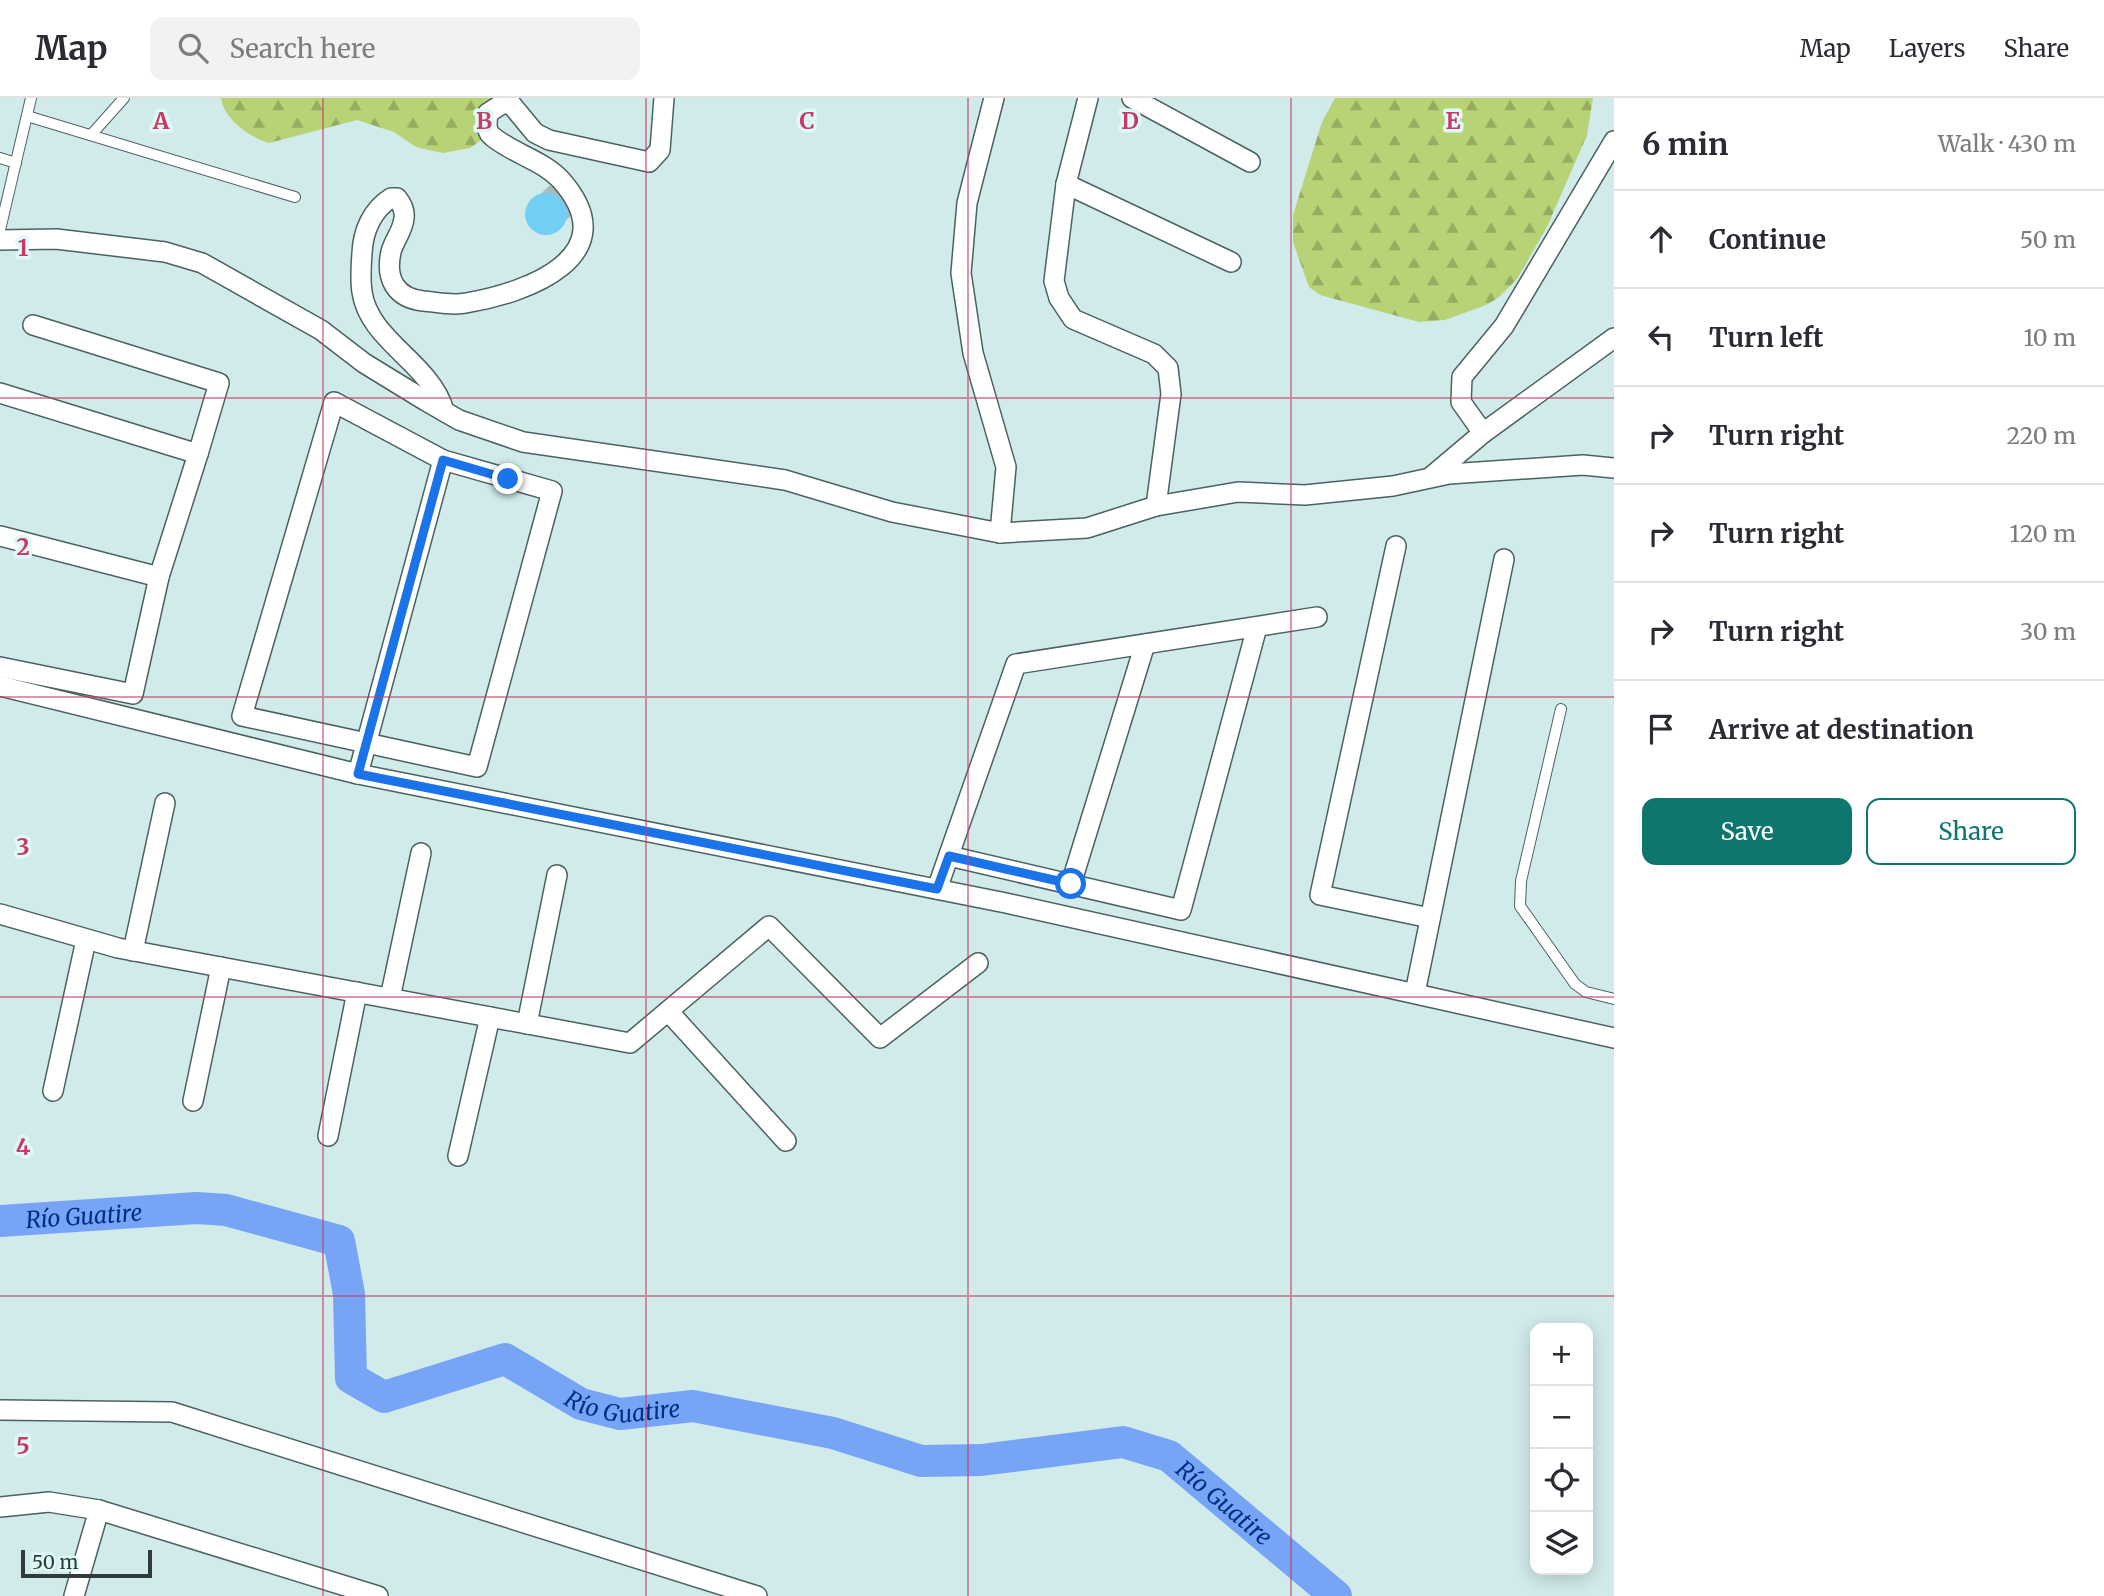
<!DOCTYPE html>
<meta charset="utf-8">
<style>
:root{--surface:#fff;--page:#f2f2f3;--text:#2b2b33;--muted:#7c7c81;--line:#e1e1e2;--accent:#0f766e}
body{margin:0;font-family:Merriweather,serif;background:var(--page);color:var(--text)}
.controls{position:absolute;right:21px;bottom:21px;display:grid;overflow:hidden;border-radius:14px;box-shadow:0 4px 18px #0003}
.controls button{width:63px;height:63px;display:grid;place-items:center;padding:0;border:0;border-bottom:2px solid var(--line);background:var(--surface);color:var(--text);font:35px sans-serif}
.scale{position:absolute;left:21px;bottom:18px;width:131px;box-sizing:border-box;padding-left:7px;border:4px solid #303b3a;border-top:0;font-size:19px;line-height:24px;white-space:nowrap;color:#303b3a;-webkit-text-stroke:5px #def9f7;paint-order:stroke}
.stop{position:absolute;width:21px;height:21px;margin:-16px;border:5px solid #1a73e8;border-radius:50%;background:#fff}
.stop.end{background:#1a73e8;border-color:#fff;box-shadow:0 2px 7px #0008}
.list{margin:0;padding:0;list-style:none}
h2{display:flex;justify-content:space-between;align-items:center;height:91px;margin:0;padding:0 28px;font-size:30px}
h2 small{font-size:23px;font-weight:400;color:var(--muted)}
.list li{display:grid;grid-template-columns:46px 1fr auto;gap:21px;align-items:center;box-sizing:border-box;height:98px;padding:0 28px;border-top:2px solid var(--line)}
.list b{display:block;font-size:26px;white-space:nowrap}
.list em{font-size:23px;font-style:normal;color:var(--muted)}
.actions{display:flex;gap:14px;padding:21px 28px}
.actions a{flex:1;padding:16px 0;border:2px solid var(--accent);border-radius:14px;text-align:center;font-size:24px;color:var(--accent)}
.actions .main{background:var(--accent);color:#fff}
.icon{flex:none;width:38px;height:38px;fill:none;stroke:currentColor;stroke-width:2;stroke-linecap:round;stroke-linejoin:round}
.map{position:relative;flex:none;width:1614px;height:1498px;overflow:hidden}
header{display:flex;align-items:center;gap:42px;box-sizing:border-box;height:98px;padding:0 35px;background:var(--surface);border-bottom:2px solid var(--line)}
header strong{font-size:33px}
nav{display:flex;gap:38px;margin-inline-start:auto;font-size:24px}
.search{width:490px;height:63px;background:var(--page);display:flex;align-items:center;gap:18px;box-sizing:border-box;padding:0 24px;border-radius:14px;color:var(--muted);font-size:26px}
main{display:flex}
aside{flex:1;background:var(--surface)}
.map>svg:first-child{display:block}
</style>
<header>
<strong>Map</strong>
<div class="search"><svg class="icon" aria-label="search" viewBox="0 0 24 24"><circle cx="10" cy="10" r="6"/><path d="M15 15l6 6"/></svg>Search here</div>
<nav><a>Map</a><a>Layers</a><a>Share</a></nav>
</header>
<main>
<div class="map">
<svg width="1614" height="1498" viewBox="0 0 1614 1498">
<defs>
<pattern id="forest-firs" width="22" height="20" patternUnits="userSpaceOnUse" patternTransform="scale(1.75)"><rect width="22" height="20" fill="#b7d375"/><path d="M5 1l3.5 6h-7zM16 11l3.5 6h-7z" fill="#95ac61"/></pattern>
</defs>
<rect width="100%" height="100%" fill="#d1ebea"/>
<!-- forest -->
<g fill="url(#forest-firs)">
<path d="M221 0H492L480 43 470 50 443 55 429 52 416 49 394 34 357 22 269 45C249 39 224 21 221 0Z"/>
<path d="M1335 0H1593L1587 37 1547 129 1517 181 1498 200 1486 207 1445 222 1419 224 1320 197 1309 189 1293 144V117L1322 24Z"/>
</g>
<!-- shadow -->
<path fill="#0003" d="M549 88H562L573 116 553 134 539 135 527 120 529 107Z"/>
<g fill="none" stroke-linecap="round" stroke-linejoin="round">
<!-- river -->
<path stroke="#78a4f5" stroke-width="32" id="s1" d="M0 1123 197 1110 226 1112 339 1143 349 1196 351 1280 384 1299 505 1261 581 1306 620 1316 693 1308 833 1335 921 1363 981 1362 1123 1344 1169 1358 1336 1498"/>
</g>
<!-- building -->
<circle fill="#73cef4" cx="546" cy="116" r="21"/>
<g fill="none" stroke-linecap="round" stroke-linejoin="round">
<!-- service casing -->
<g stroke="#4b6261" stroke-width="12">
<g id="service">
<path d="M27 18 295 99"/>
<path d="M91 37 124 0"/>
<path d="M0 60 16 65"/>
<path d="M0 132 31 0"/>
<path d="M1561 611 1521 783 1520 808 1575 886 1586 894 1614 901"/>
</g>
</g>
<!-- minor casing -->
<g stroke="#4b6261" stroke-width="22">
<g id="minor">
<path d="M994 0 967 105 961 175 973 255 1006 369 1000 435"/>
<path d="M1088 0 1066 86 1054 183 1059 200 1073 221 1154 256 1168 270 1171 296 1156 408"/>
<path d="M1132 0 1250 64"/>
<path d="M1066 86 1231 164"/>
<path d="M0 142 56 141 165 154 202 165 321 232 364 265 426 303 459 322 523 344 785 382 892 414 1000 435 1087 430 1156 408 1238 394 1305 397 1393 388 1449 376 1583 367 1614 370"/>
<path d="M0 295 198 356 219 285 33 227"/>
<path d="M334 304 443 362 552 393 477 669 242 618Z"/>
<path d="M444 313C431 265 369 243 362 194 360 181 361 168 362 155 363 133 372 112 391 100H397C402 106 405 112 404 120 403 133 394 142 391 154 385 181 396 200 423 203 437 204 452 208 466 205 527 195 628 158 561 82 542 62 514 56 493 39 485 33 487 24 488 15L502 6H511L535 35 549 42 649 64 660 52 664 0"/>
<path d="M1483 335 1461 304 1462 279 1504 228 1614 43"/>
<path d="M1432 378 1483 335 1614 240"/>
<path d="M0 438 159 479 133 596 0 569"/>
<path d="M1396 448 1320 797 1430 820"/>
<path d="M159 479 198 356"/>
<path d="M0 588 358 676 1006 805 1614 940"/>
<path d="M358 676 443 362"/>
<path d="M949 758 1181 812 1257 529"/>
<path d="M1071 786 1145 546"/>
<path d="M937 791 1016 566 1317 519"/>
<path d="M0 816 118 850 630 945 769 828 880 940 978 865"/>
<path d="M133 853 165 705"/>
<path d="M1415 895 1504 461"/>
<path d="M390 900 421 755"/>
<path d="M668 913 786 1043"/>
<path d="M527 926 557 777"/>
<path d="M53 993 86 842"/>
<path d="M193 1003 221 869"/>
<path d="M328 1038 357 894"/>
<path d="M458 1058 490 919"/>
<path d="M0 1312 172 1314 757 1498"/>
<path d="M0 1409 49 1404 99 1412 378 1498"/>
<path d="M74 1498 99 1412"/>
</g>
</g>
<!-- service -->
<use href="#service" stroke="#fff" stroke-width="10"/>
<!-- minor -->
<use href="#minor" stroke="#fff" stroke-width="19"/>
</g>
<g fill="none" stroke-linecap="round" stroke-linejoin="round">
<!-- route -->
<path stroke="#1a73e8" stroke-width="9" d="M508 381 443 362 358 676 937 791 949 758 1071 786"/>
</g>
<!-- grid -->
<path fill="none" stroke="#c83a65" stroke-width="2" stroke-opacity="0.55" d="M323 0V1498M646 0V1498M968 0V1498M1291 0V1498M0 300H1614M0 599H1614M0 899H1614M0 1198H1614"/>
<g text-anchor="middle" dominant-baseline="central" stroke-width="7" stroke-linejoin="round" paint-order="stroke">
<!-- water labels -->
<g font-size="23" font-style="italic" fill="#012d88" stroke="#def9f7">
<text stroke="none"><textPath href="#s1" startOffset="84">Río Guatire</textPath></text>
<text stroke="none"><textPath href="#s1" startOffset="777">Río Guatire</textPath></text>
<text stroke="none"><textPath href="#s1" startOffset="1407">Río Guatire</textPath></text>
</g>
</g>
<g font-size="23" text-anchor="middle" font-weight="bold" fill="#c83a65" stroke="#def9f7" stroke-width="7" stroke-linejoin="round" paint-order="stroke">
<text x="161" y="31">A</text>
<text x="484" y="31">B</text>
<text x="807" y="31">C</text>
<text x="1130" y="31">D</text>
<text x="1453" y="31">E</text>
<text x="23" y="158">1</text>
<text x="23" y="457">2</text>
<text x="23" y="757">3</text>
<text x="23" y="1057">4</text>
<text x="23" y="1356">5</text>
</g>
</svg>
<div class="controls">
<button>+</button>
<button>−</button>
<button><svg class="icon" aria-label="locate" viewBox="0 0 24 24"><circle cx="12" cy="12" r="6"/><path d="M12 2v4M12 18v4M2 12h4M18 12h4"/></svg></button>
<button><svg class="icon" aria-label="layers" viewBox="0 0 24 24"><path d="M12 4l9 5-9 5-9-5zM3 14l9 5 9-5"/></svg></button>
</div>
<div class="scale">50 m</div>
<div class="stop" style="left:1071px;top:786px"></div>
<div class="stop end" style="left:508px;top:381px"></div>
</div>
<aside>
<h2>6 min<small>Walk · 430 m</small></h2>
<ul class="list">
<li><svg class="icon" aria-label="ahead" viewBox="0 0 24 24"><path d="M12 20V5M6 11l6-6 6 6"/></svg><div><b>Continue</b></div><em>50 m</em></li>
<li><svg class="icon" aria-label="left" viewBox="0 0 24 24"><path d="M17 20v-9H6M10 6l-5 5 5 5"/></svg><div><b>Turn left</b></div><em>10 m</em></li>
<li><svg class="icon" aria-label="right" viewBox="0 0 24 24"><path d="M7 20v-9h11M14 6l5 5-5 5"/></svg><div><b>Turn right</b></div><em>220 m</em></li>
<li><svg class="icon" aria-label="right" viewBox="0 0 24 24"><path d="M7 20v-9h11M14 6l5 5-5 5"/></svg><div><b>Turn right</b></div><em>120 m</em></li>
<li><svg class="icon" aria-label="right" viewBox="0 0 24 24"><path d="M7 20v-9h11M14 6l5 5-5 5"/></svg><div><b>Turn right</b></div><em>30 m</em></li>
<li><svg class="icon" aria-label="arrive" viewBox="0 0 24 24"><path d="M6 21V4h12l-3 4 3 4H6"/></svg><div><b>Arrive at destination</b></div></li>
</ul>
<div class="actions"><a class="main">Save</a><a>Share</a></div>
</aside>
</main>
